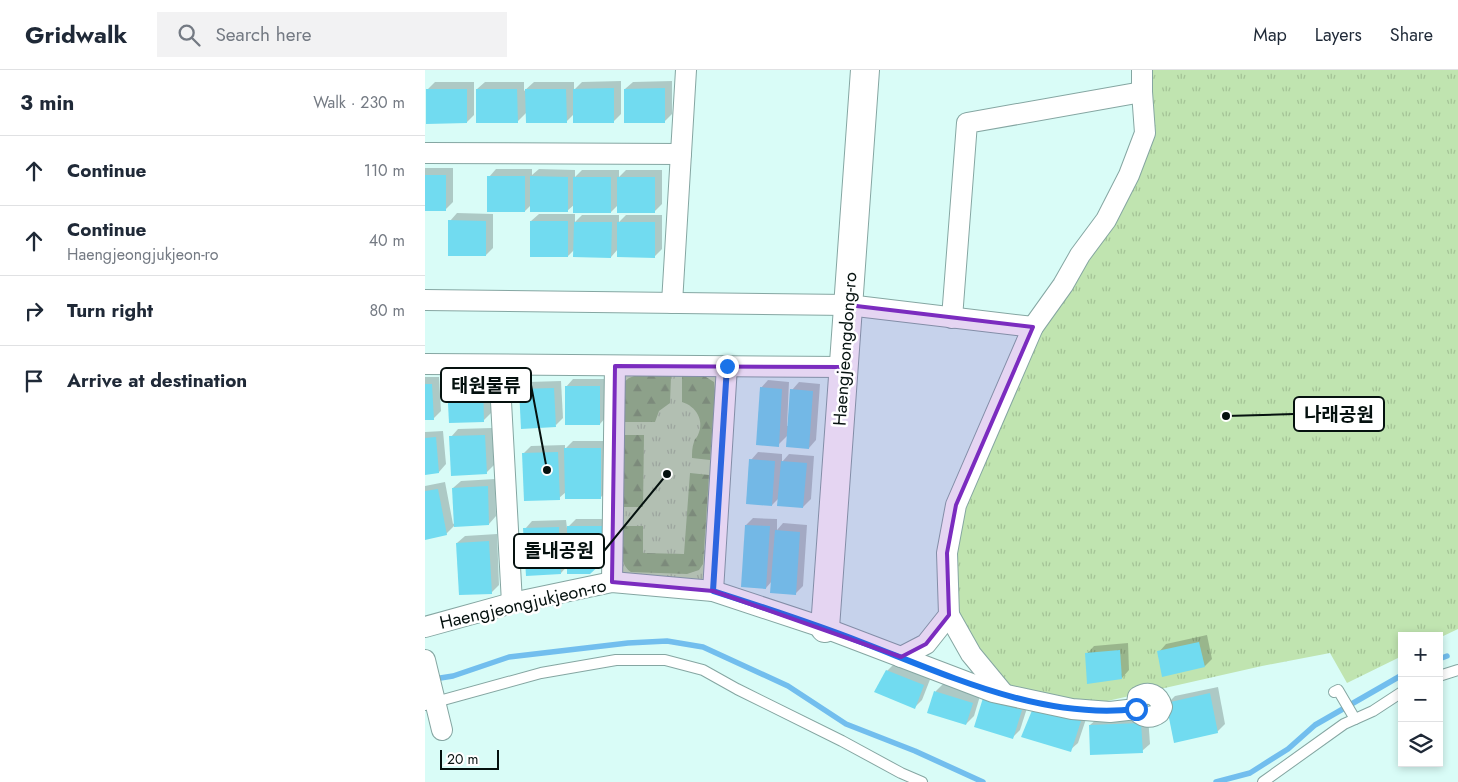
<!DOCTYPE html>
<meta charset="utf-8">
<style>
:root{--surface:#fff;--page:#f2f2f3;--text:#1f2937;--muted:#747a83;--line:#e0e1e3}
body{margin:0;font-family:Jost,"Noto Sans KR",sans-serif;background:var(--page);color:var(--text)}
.controls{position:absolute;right:15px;bottom:15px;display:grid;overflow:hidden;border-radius:0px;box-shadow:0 2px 8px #0003}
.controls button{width:45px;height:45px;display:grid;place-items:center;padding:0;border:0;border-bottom:1px solid var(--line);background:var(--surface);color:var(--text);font:25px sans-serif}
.scale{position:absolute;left:15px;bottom:12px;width:59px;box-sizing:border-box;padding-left:5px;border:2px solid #05110f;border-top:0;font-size:14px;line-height:18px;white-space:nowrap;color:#05110f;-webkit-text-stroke:4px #fff;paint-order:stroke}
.stop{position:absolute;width:15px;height:15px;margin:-11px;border:4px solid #1a73e8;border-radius:50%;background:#fff}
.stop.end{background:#1a73e8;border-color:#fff;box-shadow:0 1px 5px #0008}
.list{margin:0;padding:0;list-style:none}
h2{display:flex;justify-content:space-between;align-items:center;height:65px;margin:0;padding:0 20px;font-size:21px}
h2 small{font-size:16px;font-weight:400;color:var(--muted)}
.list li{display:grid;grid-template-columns:32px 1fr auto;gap:15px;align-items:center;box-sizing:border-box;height:70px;padding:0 20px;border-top:1px solid var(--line)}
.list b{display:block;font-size:19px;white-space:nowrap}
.list p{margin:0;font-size:16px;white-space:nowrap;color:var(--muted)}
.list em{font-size:16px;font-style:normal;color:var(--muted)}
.icon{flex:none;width:28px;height:28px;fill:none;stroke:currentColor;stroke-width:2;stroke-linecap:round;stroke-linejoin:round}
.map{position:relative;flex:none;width:1033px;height:712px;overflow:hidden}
header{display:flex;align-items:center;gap:30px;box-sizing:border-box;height:70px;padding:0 25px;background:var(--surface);border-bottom:1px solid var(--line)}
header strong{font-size:24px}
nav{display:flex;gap:28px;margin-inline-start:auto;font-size:18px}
.search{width:350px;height:45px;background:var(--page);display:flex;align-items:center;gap:12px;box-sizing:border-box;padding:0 18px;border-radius:0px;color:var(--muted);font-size:19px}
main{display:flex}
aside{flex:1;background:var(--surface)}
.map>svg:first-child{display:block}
</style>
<header>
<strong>Gridwalk</strong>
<div class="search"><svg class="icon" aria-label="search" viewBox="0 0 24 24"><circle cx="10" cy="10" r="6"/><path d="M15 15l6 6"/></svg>Search here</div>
<nav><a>Map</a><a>Layers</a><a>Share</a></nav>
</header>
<main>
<aside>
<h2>3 min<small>Walk · 230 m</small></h2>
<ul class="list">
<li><svg class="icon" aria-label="ahead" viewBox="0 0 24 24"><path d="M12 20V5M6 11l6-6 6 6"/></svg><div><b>Continue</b></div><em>110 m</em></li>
<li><svg class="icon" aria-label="ahead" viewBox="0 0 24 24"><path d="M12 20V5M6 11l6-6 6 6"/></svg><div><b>Continue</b><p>Haengjeongjukjeon-ro</p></div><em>40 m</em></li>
<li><svg class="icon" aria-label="right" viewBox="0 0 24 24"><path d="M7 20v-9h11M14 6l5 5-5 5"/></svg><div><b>Turn right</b></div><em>80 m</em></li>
<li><svg class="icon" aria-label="arrive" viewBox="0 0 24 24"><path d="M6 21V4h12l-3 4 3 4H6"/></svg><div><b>Arrive at destination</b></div></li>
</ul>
</aside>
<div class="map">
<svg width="1033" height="712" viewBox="0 0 1033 712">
<defs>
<pattern id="grass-tufts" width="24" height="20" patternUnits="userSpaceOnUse" patternTransform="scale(1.25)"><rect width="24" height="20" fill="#c0e4b0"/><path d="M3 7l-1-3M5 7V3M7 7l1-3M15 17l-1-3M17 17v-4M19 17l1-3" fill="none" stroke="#a4c396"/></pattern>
<pattern id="forest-firs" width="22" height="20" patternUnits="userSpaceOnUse" patternTransform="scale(1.25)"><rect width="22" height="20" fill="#91be7d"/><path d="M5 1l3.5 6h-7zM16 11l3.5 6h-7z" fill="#7ca26b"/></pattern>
</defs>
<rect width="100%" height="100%" fill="#d9fcf7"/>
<!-- grass -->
<g fill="url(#grass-tufts)">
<path d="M717 0H1033V559L1014 568V566H977V586L922 613 905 583 837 596 647 639 579 624 524 545 522 483 608 257 720 63Z"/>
<path d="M190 296H302L288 521 187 512Z"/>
</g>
<!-- forest -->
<g fill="url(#forest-firs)">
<path d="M212 305 246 306 245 333 234 341 230 352H197L199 312 204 308Z"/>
<path d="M257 306 281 307 289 312 290 321 285 390 267 388C267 383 267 377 269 372 270 368 271 369 273 365 280 351 271 336 257 332Z"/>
<path d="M197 365H219L218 437H197Z"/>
<path d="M265 403 284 405 278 494 274 500 262 504 206 502C192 493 197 471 197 456H218V483L259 484Z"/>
</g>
<!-- shadow -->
<g fill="#0003">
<path d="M196 11V44L189 51 149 44 141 52 102 42 92 52 52 19 60 12H99V21L109 12H149V20L157 12Z"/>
<path d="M247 11V44L240 51 200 19 208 12Z"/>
<path d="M10 12H49V45L42 52 2 20Z"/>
<path d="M0 98H28V132L20 140H0Z"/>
<path d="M71 99H107V105L114 99 150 100V107L157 100H194V107L201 100H237V134L229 142 193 135 186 142 150 134 142 141 106 135 100 141 64 107Z"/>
<path d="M32 143 68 144V178L61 185 25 151Z"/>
<path d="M114 144H150V152L157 145H194V152L201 145H237V179L229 187 193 179 186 187 150 179 143 186 106 151Z"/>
<path d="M65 306 66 343 59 350 23 314 31 307Z"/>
<path d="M0 307H14L16 341 8 349H0Z"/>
<path d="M148 309H182V346L175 354 141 317Z"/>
<path d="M343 310 364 312 362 356H364L367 320 374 312 395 314 391 370 384 378 363 365 353 375 336 318Z"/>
<path d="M136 311 138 348 131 355 95 320 103 312Z"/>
<path d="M67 358 69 395 61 403 26 367 33 359Z"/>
<path d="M18 361 21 394 14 402 0 403V362Z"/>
<path d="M148 371H183V420L175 428 141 422 134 428 98 384 106 376 140 375V379Z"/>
<path d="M333 382 357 384V392L364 384 389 386 386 429 378 437 354 428 347 435 326 390Z"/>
<path d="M70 409 71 446 64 454 29 456 21 464 0 469V416L20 412 28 454 30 453 28 418 36 411Z"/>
<path d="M328 448 352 449V460L358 453 382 455 378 516 371 523 347 511 341 518 321 455Z"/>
<path d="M151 449H185L136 503 100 459 107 451 141 450 142 458Z"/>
<path d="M72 464 74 515 66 523 32 473 40 466Z"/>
<path d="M782 565 787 589 780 596 734 582 741 574Z"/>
<path d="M703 573 704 600 697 608 662 584 669 576Z"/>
<path d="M470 593 506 607 497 630 490 637 462 601Z"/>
<path d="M518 614 555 626 549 646 541 654 504 642 511 621Z"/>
<path d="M793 617 800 654 792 662 742 634 750 626Z"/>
<path d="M559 629 604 632 595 660 588 667Z"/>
<path d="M663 643 653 673 645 680 598 666Z"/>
<path d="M723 646 725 674 717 681 665 655 673 648Z"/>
</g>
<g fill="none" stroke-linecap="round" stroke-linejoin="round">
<!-- stream -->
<g stroke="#72beee" stroke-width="5.5">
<path d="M1014 589 1022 586"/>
<path d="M9 609 28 606 84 587 203 573 242 571 278 577 363 616 421 654 490 681 558 712"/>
<path d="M791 712 825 703 863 679 890 655 977 605"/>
</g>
</g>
<!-- building -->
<g fill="#71dbf0">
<path d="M189 18V53H148V19Z"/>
<path d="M240 18V53H199V19Z"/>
<path d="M1 19H42V53L1 54Z"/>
<path d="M51 19H92L93 53H51Z"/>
<path d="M100 19H141L142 53H101Z"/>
<rect x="0" y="105" width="21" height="36"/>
<rect x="62" y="106" width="38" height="36"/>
<path d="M105 106 143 107V142H105Z"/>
<rect x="148" y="107" width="38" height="36"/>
<rect x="192" y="107" width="38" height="36"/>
<path d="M23 150 61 151V186H23Z"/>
<rect x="105" y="151" width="38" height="36"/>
<path d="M149 152H187L186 188 148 187Z"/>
<path d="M192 152H230V188L192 187Z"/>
<path d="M58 313 59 352 24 353 22 314Z"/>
<path d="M0 314H7L9 350H0Z"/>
<rect x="140" y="316" width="35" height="39"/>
<path d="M335 317 357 319 354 377 331 375Z"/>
<path d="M129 318 131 357 96 359 94 319Z"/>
<path d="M365 319 388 321 384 379 361 377Z"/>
<path d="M60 365 62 404 26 406 24 366Z"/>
<path d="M11 367 14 403 0 405V368Z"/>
<path d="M139 378H176V429H140Z"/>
<path d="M133 382 135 430 99 431 97 383Z"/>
<path d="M324 389 350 391 347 436 321 434Z"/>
<path d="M356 391 382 393 378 438 352 436Z"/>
<path d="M63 416 64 455 29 457 27 418Z"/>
<path d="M13 419 22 465 0 470V421Z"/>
<path d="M320 455 345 456 341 519 316 517Z"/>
<path d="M142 456H178V492L165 504H142Z"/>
<path d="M134 457 136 504 101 506 98 458Z"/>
<path d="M350 460 375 462 371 525 345 523Z"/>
<path d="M64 471 67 524 34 525 31 473Z"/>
<path d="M774 572 780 597 737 607 732 581Z"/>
<path d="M695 580 697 609 662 614 660 583Z"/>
<path d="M461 600 499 615 490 639 449 622Z"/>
<path d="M509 621 548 633 541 655 502 643Z"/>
<path d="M785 623 793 663 749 673 741 633Z"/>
<path d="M558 628 597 640 588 669 549 657Z"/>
<path d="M608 638 656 651 646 682 596 667Z"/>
<path d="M716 653 718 683 665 685 664 655Z"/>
</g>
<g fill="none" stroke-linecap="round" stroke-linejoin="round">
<!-- lane casing -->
<g stroke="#85a6a2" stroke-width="12">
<g id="lane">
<path d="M1014 606 1033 600"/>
<path d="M909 622 913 620 930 649"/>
<path d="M0 635 116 603 191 590H240L278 600 312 619 417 671 476 703 497 712"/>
<path d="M838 712 919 654 948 641 977 622"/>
</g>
</g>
<!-- street casing -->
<g stroke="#85a6a2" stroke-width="22">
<g id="street">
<path d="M0 83 256 84"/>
<path d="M0 230 423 235 608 257"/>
<path d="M247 233 261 0"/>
<path d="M527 248 542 53 717 22"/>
<path d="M0 294 418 297"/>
<path d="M74 295 87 533"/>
<path d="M187 512 190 296"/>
<path d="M288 521 302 296"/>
<path d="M524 545 546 584 579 624"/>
<path d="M0 557 87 533 187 512 288 521 400 558 568 622 647 639 685 642 711 639C716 648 726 649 734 643L737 637C734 625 724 620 713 627L711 639"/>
<path d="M476 587 501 574 524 545 522 483 531 435 608 257 638 215 655 185 681 150 704 105 720 63 717 22V0"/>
<path d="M0 590 17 660"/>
</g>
</g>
<!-- secondary casing -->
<g stroke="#85a6a2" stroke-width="30">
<path id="secondary" d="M400 558 440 0"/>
</g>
<!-- lane -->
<use href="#lane" stroke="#fff" stroke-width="10"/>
<!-- street -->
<use href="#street" stroke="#fff" stroke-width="20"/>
<!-- secondary -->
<use href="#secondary" stroke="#fff" stroke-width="28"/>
</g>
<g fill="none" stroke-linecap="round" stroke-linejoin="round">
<!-- route -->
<path stroke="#1a73e8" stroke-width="6" d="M302 296 288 521C338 537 387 553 436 572 522 605 616 650 711 639"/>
</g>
<!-- marked area -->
<path fill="#7b2cbf" fill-opacity="0.2" stroke="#7b2cbf" stroke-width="4" stroke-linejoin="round" d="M423 235 608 257 531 435 522 483 524 545 501 574 476 587 288 521 187 512 190 296 418 297Z"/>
<g text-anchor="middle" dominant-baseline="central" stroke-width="5" stroke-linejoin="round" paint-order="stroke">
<!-- street labels -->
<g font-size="18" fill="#05110f" stroke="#fff">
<text transform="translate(420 279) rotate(-86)">Haengjeongdong-ro</text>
<text transform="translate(98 534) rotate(-13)">Haengjeongjukjeon-ro</text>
</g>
</g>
<!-- callouts -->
<path fill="none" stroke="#05110f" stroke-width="2" d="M122 400L106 315M801 346L869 344M242 404L179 481"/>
<g fill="#05110f" stroke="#fff" stroke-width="2">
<circle cx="122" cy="400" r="5"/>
<circle cx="801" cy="346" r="5"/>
<circle cx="242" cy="404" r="5"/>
</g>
<g fill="#fff" stroke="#05110f" stroke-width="2">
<rect x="16" y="298" width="90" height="34" rx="5"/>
<rect x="869" y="327" width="90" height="34" rx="5"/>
<rect x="89" y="464" width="90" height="34" rx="5"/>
</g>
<g font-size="19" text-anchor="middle" font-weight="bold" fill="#05110f">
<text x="61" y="322">태원물류</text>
<text x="914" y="351">나래공원</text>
<text x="134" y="487">돌내공원</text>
</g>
</svg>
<div class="controls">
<button>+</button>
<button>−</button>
<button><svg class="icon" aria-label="layers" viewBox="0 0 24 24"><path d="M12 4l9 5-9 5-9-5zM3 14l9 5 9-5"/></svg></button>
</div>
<div class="scale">20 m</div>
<div class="stop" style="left:711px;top:639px"></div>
<div class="stop end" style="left:302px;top:296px"></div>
</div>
</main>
